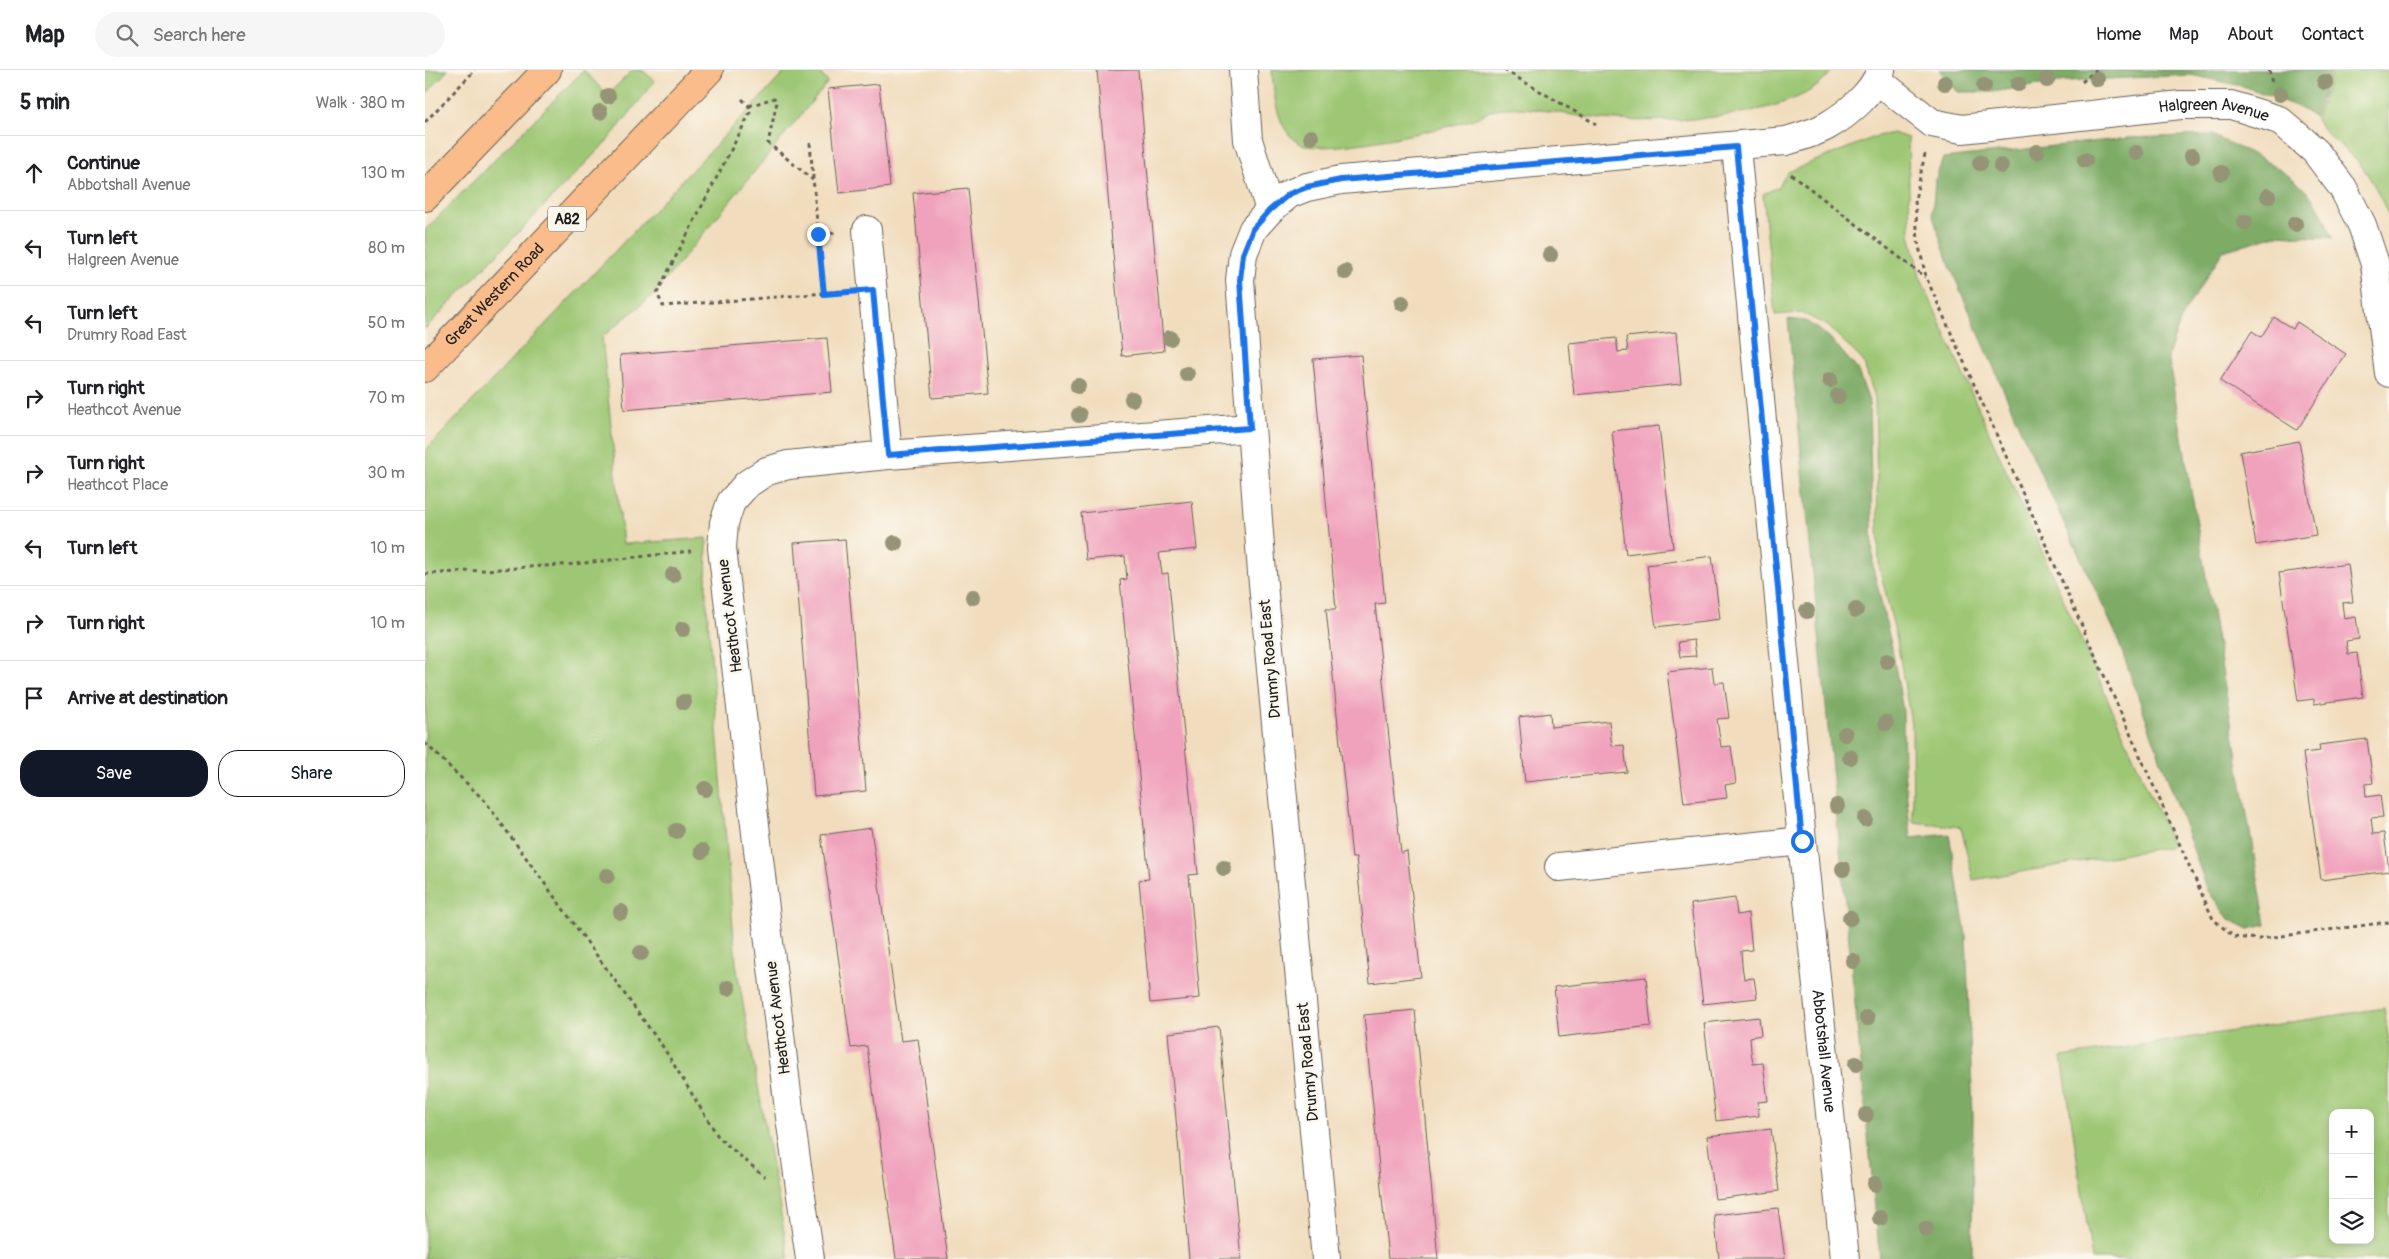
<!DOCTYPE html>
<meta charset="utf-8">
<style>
:root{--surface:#fff;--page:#f6f6f6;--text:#202124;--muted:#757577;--line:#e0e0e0;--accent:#111827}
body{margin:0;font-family:Pangolin,sans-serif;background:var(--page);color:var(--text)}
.controls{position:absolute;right:15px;bottom:15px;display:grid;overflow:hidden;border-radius:10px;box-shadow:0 2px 8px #0003}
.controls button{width:45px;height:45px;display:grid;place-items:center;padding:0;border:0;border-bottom:1px solid var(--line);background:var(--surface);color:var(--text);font:25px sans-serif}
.stop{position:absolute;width:15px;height:15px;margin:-11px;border:4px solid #1a73e8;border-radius:50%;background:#fff}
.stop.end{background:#1a73e8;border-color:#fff;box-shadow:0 1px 5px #0008}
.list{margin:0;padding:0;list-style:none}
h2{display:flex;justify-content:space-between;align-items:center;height:65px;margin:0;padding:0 20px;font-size:21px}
h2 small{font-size:16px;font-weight:400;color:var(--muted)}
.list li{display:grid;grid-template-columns:32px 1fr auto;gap:15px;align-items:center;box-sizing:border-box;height:75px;padding:0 20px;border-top:1px solid var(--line)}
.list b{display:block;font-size:19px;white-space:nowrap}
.list p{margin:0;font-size:16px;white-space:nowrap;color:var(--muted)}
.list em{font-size:16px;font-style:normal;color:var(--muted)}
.actions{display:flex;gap:10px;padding:15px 20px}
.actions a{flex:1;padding:11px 0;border:1px solid var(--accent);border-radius:20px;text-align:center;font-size:18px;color:var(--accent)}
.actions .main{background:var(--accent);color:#fff}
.icon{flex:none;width:28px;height:28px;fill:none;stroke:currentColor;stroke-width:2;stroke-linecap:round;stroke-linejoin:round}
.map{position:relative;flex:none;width:1964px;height:1189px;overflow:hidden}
header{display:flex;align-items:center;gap:30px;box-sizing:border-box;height:70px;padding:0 25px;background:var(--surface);border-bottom:1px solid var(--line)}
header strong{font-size:24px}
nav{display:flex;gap:28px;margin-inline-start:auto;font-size:18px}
.search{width:350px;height:45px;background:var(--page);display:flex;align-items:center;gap:12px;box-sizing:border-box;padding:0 18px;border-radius:28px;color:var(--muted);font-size:19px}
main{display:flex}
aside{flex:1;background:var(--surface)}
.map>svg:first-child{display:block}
</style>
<header>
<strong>Map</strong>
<div class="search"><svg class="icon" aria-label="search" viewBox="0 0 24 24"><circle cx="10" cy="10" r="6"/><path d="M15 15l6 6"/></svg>Search here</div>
<nav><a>Home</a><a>Map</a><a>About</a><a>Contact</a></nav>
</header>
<main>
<aside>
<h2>5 min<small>Walk · 380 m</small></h2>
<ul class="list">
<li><svg class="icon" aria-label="ahead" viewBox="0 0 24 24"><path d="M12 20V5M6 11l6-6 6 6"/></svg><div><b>Continue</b><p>Abbotshall Avenue</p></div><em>130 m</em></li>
<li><svg class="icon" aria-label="left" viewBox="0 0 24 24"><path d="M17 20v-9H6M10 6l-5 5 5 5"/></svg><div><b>Turn left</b><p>Halgreen Avenue</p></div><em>80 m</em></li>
<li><svg class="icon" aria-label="left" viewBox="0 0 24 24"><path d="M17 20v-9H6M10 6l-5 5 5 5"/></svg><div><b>Turn left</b><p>Drumry Road East</p></div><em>50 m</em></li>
<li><svg class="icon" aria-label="right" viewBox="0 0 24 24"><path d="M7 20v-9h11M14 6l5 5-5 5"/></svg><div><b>Turn right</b><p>Heathcot Avenue</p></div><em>70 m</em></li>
<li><svg class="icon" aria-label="right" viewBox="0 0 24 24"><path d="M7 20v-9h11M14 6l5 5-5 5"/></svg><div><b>Turn right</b><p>Heathcot Place</p></div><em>30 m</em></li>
<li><svg class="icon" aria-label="left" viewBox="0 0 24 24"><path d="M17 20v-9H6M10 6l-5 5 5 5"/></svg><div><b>Turn left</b></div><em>10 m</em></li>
<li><svg class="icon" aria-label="right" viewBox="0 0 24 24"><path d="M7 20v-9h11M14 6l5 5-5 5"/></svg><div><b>Turn right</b></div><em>10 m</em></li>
<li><svg class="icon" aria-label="arrive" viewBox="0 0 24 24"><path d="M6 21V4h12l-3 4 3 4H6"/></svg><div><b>Arrive at destination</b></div></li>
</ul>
<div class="actions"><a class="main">Save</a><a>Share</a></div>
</aside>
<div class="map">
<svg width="1964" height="1189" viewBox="0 0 1964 1189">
<rect width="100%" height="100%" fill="#fbf7ec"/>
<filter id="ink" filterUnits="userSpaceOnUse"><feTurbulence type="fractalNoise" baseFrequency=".02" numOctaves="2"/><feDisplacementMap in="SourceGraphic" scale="10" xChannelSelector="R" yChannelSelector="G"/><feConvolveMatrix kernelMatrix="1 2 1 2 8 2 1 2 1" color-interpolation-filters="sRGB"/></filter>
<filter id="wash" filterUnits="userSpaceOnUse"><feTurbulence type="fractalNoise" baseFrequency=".0096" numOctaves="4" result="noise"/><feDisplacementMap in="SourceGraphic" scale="20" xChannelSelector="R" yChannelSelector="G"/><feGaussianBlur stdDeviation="1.12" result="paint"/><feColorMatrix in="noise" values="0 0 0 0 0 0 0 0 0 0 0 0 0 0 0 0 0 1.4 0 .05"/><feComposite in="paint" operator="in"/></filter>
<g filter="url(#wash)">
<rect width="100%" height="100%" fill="#f1ddbe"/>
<!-- green -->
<g fill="#9ec774" stroke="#5d7248" fill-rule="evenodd">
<path d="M0 0H23L0 25Z"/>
<path d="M159 0 182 25 208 0H217L230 11 184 69 0 259V160Z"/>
<path d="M362 0H392L403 12 228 225 177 267 198 474 282 468 281 523 311 894 364 1189H0V381Z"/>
<path d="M847 0H1407C1378 51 1229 54 1177 49 1150 47 1090 32 1068 40 1062 42 1057 46 1051 48 1025 58 898 86 876 74 851 61 849 25 847 0Z"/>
<path d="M1908 0H1964V147C1956 128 1947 108 1933 92 1919 78 1903 67 1891 50Z"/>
<path d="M1468 63 1483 68 1485 163 1495 207 1748 776 1548 810 1536 757 1488 752 1487 660 1472 570 1454 496 1450 328 1438 291 1403 256 1377 243 1350 245 1338 124 1353 117 1363 102 1452 66Z"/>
<path d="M1959 938 1964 972V1189H1667L1637 987ZM1908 1043H1945V1170H1908Z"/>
</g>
<!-- forest -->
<g fill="#7eac66" stroke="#4d6441">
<path d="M1514 0H1906L1890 47 1871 36 1821 17 1766 5 1642 11 1567 22H1533Z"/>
<path d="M1787 65C1824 83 1867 99 1891 133 1898 143 1902 156 1908 168L1851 165 1798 181 1757 246 1743 286 1841 855 1824 859 1804 849 1783 821 1690 562 1598 365 1523 192 1507 144 1510 111 1518 88 1703 68Z"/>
<path d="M1363 249 1381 251 1404 267 1432 299 1444 331 1448 497 1467 578 1478 641 1479 700 1486 768 1524 764 1541 865 1548 1045 1547 1189H1455Z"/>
</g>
<g id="blocks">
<!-- building -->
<g fill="#f0a1bc">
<path d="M672 0H713L739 281 697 286Z"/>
<path d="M454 14 465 117 414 123 403 19Z"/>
<path d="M543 118 563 323 507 328 488 123Z"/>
<path d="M1849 247 1868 259 1872 252 1921 284 1872 360 1795 311 1827 261 1836 267Z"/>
<path d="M1251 262 1256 314 1149 325 1144 273 1191 268 1193 282 1203 281 1201 267Z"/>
<path d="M402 268 407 322 199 340 195 285Z"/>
<path d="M936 285 960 533 950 534 976 783 982 781 996 907 945 913 931 788H927L901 539H911L888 289Z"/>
<path d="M1234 356 1248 478 1201 484 1187 361Z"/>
<path d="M1874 371 1891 465 1831 475 1815 382Z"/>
<path d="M767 431 772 479 734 483 737 504 743 503 773 804 764 805 775 928 725 933 714 810 724 809 695 510 702 509 700 486 661 490 656 443Z"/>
<path d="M420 469 441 721 389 726 369 473Z"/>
<path d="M1287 486 1295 549 1231 557 1222 495Z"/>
<path d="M1923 494 1928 532 1917 533 1919 549 1931 547 1934 569 1921 571 1923 584 1932 583 1938 627 1889 634V629L1873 631 1854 503Z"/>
<path d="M1269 570 1271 586 1255 587 1253 572Z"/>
<path d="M1287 597 1289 613 1299 612 1304 648 1292 649 1296 677 1306 676 1311 713 1300 715 1302 728 1259 733 1242 602Z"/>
<path d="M1125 643 1126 657 1184 651 1187 676 1199 675 1202 702 1100 712 1094 647Z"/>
<path d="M1942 669 1948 713 1940 714 1941 727 1955 725 1958 747 1946 748 1948 764 1959 763 1964 801 1896 810 1878 683 1895 681 1894 675Z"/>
<path d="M446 758 476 971 493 969 523 1189H471L442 976 426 978 396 765Z"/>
<path d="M1310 828 1312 845 1323 843 1327 880 1316 881 1317 895 1319 909 1329 908 1332 928 1278 934 1266 834Z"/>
<path d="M1221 907 1226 956 1134 967 1129 917Z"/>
<path d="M990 940 1013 1189H963L939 945Z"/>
<path d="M1334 947 1336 965 1325 967 1326 981 1328 994 1338 993 1343 1031 1333 1032 1334 1046 1291 1051 1279 953Z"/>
<path d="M794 957 816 1189H764L743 963Z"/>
<path d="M1346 1059 1354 1121 1290 1129 1282 1066Z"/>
<path d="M1353 1138 1360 1189H1294L1289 1145Z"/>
</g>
</g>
</g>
<g filter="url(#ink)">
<use href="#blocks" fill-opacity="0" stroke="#676055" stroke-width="1"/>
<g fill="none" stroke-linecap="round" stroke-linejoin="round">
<!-- minor casing -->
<g stroke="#676055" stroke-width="30">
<g id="minor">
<path d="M818 0 823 70 845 140"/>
<path id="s1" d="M1452 10 1507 53 1537 59 1756 35H1806L1854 50 1890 81 1918 118 1937 155 1950 194 1964 303"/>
<path id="s2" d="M1311 77 1377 771 1420 1189"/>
<path d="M442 160 463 385"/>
<path d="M1134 797 1377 771"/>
<path d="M385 1189 364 1040 297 478 299 453 306 432 322 414 342 401 363 395 463 385 825 358"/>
</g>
</g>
<!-- tertiary casing -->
<g stroke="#676055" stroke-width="30">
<path id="tertiary" d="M901 1189 837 503 815 210 818 184 828 159 845 140 864 124 882 117 916 110 1361 71C1374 67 1390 63 1402 56 1423 44 1448 23 1456 0"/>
</g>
<!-- primary casing -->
<g stroke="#676055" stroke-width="30">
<g id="primary">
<path d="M0 127 122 0"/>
<path id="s3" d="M0 298 284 0"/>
</g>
</g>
<!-- path -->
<g stroke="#676055" stroke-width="3" stroke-dasharray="4 4" stroke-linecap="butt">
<path d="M1079 0 1171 54"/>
<path d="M1844 0 1847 13"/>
<path d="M1657 12 1671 0"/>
<path d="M317 29 324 36 325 43 232 223 238 236 414 222"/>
<path d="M324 36 349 28 352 32 343 73 388 110"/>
<path d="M0 52 50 0"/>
<path d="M385 73 393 164 411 163"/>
<path d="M1500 84 1490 130 1493 172 1501 207 1788 849 1809 867 1834 869 1964 852"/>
<path d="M1366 104 1500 207"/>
<path d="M393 164 399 223"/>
<path d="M0 504 150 494 266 481"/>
<path d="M0 673 60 731 238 977 294 1068 340 1107"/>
</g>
<!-- minor -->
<use href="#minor" stroke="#fff" stroke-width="28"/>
<!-- tertiary -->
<use href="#tertiary" stroke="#fff" stroke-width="28"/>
<!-- primary -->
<use href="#primary" stroke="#f9bc8a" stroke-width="28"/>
</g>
<!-- trees -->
<g fill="#959476">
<circle cx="1672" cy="9" r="8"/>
<circle cx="1622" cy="10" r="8"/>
<circle cx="1900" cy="12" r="8"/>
<circle cx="1520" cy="13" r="8"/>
<circle cx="1593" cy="14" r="8"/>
<circle cx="1559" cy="16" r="8"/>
<circle cx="1855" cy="24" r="8"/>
<circle cx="183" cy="26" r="8"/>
<circle cx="175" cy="42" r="8"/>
<circle cx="886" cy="67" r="8"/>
<circle cx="1612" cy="82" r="8"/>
<circle cx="1711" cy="83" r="8"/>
<circle cx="1767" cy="86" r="8"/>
<circle cx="1660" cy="90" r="8"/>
<circle cx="1555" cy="93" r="8"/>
<circle cx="1576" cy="96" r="8"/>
<circle cx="1796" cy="103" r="8"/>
<circle cx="1843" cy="126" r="8"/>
<circle cx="1820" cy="152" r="8"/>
<circle cx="1870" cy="154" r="8"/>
<circle cx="1125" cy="185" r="8"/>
<circle cx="920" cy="202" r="8"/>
<circle cx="977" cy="233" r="8"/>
<circle cx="745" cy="268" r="8"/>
<circle cx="762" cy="304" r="8"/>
<circle cx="1405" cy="310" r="8"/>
<circle cx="653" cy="316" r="8"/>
<circle cx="1413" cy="326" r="8"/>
<circle cx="707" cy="329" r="8"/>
<circle cx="654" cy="345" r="8"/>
<circle cx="470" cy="473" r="8"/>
<circle cx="248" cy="505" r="8"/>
<circle cx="548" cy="527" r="8"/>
<circle cx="1431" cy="540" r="8"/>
<circle cx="1382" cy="541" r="8"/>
<circle cx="258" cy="559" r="8"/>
<circle cx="1462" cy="591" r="8"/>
<circle cx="259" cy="632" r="8"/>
<circle cx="1461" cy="653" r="8"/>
<circle cx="1420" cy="664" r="8"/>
<circle cx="1425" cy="687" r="8"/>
<circle cx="280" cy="719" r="8"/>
<circle cx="1412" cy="736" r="8"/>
<circle cx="1440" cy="749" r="8"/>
<circle cx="251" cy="761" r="8"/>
<circle cx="277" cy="781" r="8"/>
<circle cx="799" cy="798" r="8"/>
<circle cx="1418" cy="799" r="8"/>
<circle cx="182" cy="806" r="8"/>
<circle cx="196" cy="842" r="8"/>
<circle cx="1425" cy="848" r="8"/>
<circle cx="216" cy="883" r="8"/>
<circle cx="1428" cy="891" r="8"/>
<circle cx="303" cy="918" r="8"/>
<circle cx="1442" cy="948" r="8"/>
<circle cx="1431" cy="994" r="8"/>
<circle cx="1441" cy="1045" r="8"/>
<circle cx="1450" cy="1114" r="8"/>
<circle cx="1455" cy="1148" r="8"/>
<circle cx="1501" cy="1159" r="8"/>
</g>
</g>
<g fill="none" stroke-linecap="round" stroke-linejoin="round" filter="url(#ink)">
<!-- route -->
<path stroke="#1a73e8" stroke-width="6" d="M393 164 399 224 448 220 463 385 825 358 815 210 818 184 828 159 845 140 864 124 882 117 916 110 1311 77 1377 771"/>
</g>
<g text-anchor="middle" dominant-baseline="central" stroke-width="5" stroke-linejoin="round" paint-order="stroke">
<!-- shield labels -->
<rect fill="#fbf7ec" stroke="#5f5e5a" stroke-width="1" x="123" y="136.5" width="38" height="25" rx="4"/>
<g font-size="15" font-weight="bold" fill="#1c1c1c">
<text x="142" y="149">A82</text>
</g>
<!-- street labels -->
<g font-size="16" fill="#1c1c1c" stroke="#fbf7ec">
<text stroke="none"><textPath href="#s1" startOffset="354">Halgreen Avenue</textPath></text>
<text stroke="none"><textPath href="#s3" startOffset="101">Great Western Road</textPath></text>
<text transform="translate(305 546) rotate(-97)">Heathcot Avenue</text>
<text transform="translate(845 589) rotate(-95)">Drumry Road East</text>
<text transform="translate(353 948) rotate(-97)">Heathcot Avenue</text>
<text stroke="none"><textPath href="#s2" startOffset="908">Abbotshall Avenue</textPath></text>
<text transform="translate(883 992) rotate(-95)">Drumry Road East</text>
</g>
</g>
</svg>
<div class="controls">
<button>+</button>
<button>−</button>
<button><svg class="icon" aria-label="layers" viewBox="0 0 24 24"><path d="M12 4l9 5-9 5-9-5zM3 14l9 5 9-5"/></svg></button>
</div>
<div class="stop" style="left:1377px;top:771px"></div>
<div class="stop end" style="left:393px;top:164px"></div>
</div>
</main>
